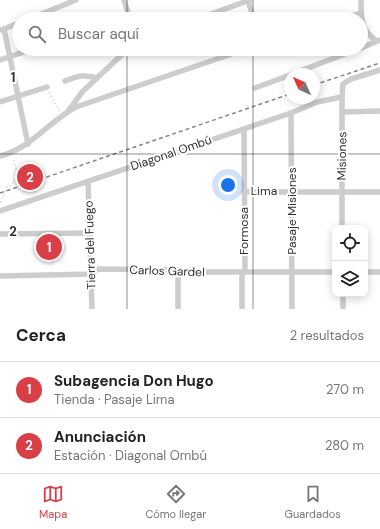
<!DOCTYPE html>
<html lang="es">
<meta charset="utf-8">
<style>
:root{--surface:#fff;--page:#f2f2f2;--text:#222;--muted:#767676;--line:#e0e0e0;--accent:#d93f47}
body{margin:0;font-family:"DM Sans",sans-serif;background:var(--page);color:var(--text)}
.controls{position:absolute;right:12px;bottom:12px;display:grid;overflow:hidden;border-radius:8px;box-shadow:0 2px 10px #0003}
.controls button{width:36px;height:36px;display:grid;place-items:center;padding:0;border:0;border-bottom:1px solid var(--line);background:var(--surface);color:var(--text);font:20px sans-serif}
.compass{position:absolute;left:284px;top:68px;width:36px;height:36px;border-radius:50%;background:var(--surface);box-shadow:0 2px 10px #0003;rotate:315deg}
.you{position:absolute;left:228px;top:185px;width:14px;height:14px;margin:-10px;border:3px solid #fff;border-radius:50%;background:#1a73e8;box-shadow:0 0 0 6px #1a73e833}
.badge{display:grid;place-items:center;width:26px;height:26px;border-radius:50%;background:var(--accent);color:#fff;font-size:13px;font-weight:700}
.pin{position:absolute;translate:-50% -50%;border:2px solid #fff;box-shadow:0 1px 4px #0006}
.list{margin:0;padding:0;list-style:none}
h2{display:flex;justify-content:space-between;align-items:center;height:52px;margin:0;padding:0 16px;font-size:17px}
h2 small{font-size:13px;font-weight:400;color:var(--muted)}
.list li{display:grid;grid-template-columns:26px 1fr auto;gap:12px;align-items:center;box-sizing:border-box;height:56px;padding:0 16px;border-top:1px solid var(--line)}
.list b{display:block;font-size:15px;white-space:nowrap}
.list p{margin:0;font-size:13px;white-space:nowrap;color:var(--muted)}
.list em{font-size:13px;font-style:normal;color:var(--muted)}
.icon{flex:none;width:22px;height:22px;fill:none;stroke:currentColor;stroke-width:2;stroke-linecap:round;stroke-linejoin:round}
.map{position:relative;flex:none;width:380px;height:309px;overflow:hidden}
.search{position:absolute;background:var(--surface);box-shadow:0 2px 10px #0003;left:12px;right:12px;top:12px;height:44px;display:flex;align-items:center;gap:10px;box-sizing:border-box;padding:0 14px;border-radius:22px;color:var(--muted);font-size:15px}
.sheet{height:164px;background:var(--surface)}
nav{display:flex;justify-content:space-around;align-items:center;box-sizing:border-box;height:56px;border-top:1px solid var(--line);background:var(--surface);font-size:11px;color:var(--muted)}
nav a{display:grid;justify-items:center;gap:2px}
nav .on{color:var(--accent)}
.map>svg:first-child{display:block}
</style>
<div class="map">
<svg width="380" height="309" viewBox="0 0 380 309">
<rect width="100%" height="100%" fill="#fff"/>
<g fill="none" stroke-linecap="round" stroke-linejoin="round">
<!-- path -->
<g stroke="#cdcdcd" stroke-width="1" stroke-dasharray="2 2" stroke-linecap="butt">
<path d="M49 92 60 112"/>
<path d="M18 176 20 180"/>
<path d="M0 203 7 187 12 184 18 176 13 158"/>
</g>
<!-- street -->
<g stroke="#cdcdcd" stroke-width="5.5">
<path d="M124 0 130 19"/>
<path d="M361 0C361 17 361 31 376 40"/>
<path d="M248 1 254 19"/>
<path d="M29 19 76 0"/>
<path d="M120 19 129 16"/>
<path d="M197 19 250 0"/>
<path d="M342 19 361 13"/>
<path d="M4 29 28 144"/>
<path d="M1 30 19 23"/>
<path d="M361 48 380 40"/>
<path d="M0 60 33 49"/>
<path d="M292 74 358 49"/>
<path d="M65 81C78 76 82 74 97 78"/>
<path d="M255 88 290 75"/>
<path d="M0 102 47 87"/>
<path d="M69 110 83 91 128 49"/>
<path d="M342 112 380 111"/>
<path d="M291 113 292 309"/>
<path d="M0 156C32 148 49 121 76 107L246 49"/>
<path d="M88 182 92 309"/>
<path d="M244 192H380"/>
<path d="M0 211 291 113 317 102 342 97"/>
<path d="M342 228V97L343 84 351 79 380 70"/>
<path d="M0 234 89 233"/>
<path d="M365 272H380"/>
<path d="M0 276 92 274 98 269 178 270 189 272H335"/>
<path d="M343 294V309"/>
<path d="M178 309V270"/>
<path d="M242 309V276L245 269 244 129"/>
</g>
<!-- rail -->
<g stroke="#858585" stroke-width="1.5" stroke-dasharray="4 3" stroke-linecap="butt">
<path d="M314 85 380 63"/>
<path d="M0 193 290 94"/>
</g>
</g>
<!-- grid -->
<path fill="none" stroke="#303030" stroke-width="1" stroke-opacity="0.55" d="M127 0V19M253 0V19M127 49V309M253 49V309M0 154H380"/>
<g text-anchor="middle" dominant-baseline="central" stroke-width="4" stroke-linejoin="round" paint-order="stroke">
<!-- street labels -->
<g font-size="12" fill="#303030" stroke="#fff">
<text transform="translate(171 153) rotate(-19)">Diagonal Ombú</text>
<text transform="translate(342 156) rotate(-89)">Misiones</text>
<text x="264" y="191">Lima</text>
<text transform="translate(292 211) rotate(-90)">Pasaje Misiones</text>
<text transform="translate(244 231) rotate(-90)">Formosa</text>
<text transform="translate(90 245) rotate(-92)">Tierra del Fuego</text>
<text transform="translate(167 271) rotate(2)">Carlos Gardel</text>
</g>
</g>
<g font-size="13" text-anchor="middle" font-weight="bold" fill="#303030" stroke="#fff" stroke-width="4" stroke-linejoin="round" paint-order="stroke">
<text x="13" y="82">1</text>
<text x="13" y="236">2</text>
</g>
</svg>
<div class="controls">
<button><svg class="icon" aria-label="locate" viewBox="0 0 24 24"><circle cx="12" cy="12" r="6"/><path d="M12 2v4M12 18v4M2 12h4M18 12h4"/></svg></button>
<button><svg class="icon" aria-label="layers" viewBox="0 0 24 24"><path d="M12 4l9 5-9 5-9-5zM3 14l9 5 9-5"/></svg></button>
</div>
<svg class="compass" viewBox="-18 -18 36 36"><path d="M0-13l5 13h-10z" fill="#e53935"/><path d="M0 13l5-13h-10z" fill="#767676"/></svg>
<div class="you"></div>
<div class="pin badge" style="left:49px;top:247px">1</div>
<div class="pin badge" style="left:30px;top:177px">2</div>
<div class="search"><svg class="icon" aria-label="search" viewBox="0 0 24 24"><circle cx="10" cy="10" r="6"/><path d="M15 15l6 6"/></svg>Buscar aquí</div>
</div>
<section class="sheet">
<h2>Cerca<small>2 resultados</small></h2>
<ul class="list">
<li><span class="badge">1</span><div><b>Subagencia Don Hugo</b><p>Tienda · Pasaje Lima</p></div><em>270 m</em></li>
<li><span class="badge">2</span><div><b>Anunciación</b><p>Estación · Diagonal Ombú</p></div><em>280 m</em></li>
</ul>
</section>
<nav>
<a class="on"><svg class="icon" aria-label="map" viewBox="0 0 24 24"><path d="M3 6l6-2 6 2 6-2v14l-6 2-6-2-6 2zM9 4v14M15 6v14"/></svg>Mapa</a>
<a><svg class="icon" aria-label="directions" viewBox="0 0 24 24"><path d="M12 3l9 9-9 9-9-9zM9 14v-3h6M13 9l2 2-2 2"/></svg>Cómo llegar</a>
<a><svg class="icon" aria-label="saved" viewBox="0 0 24 24"><path d="M7 4h10v16l-5-4-5 4z"/></svg>Guardados</a>
</nav>
